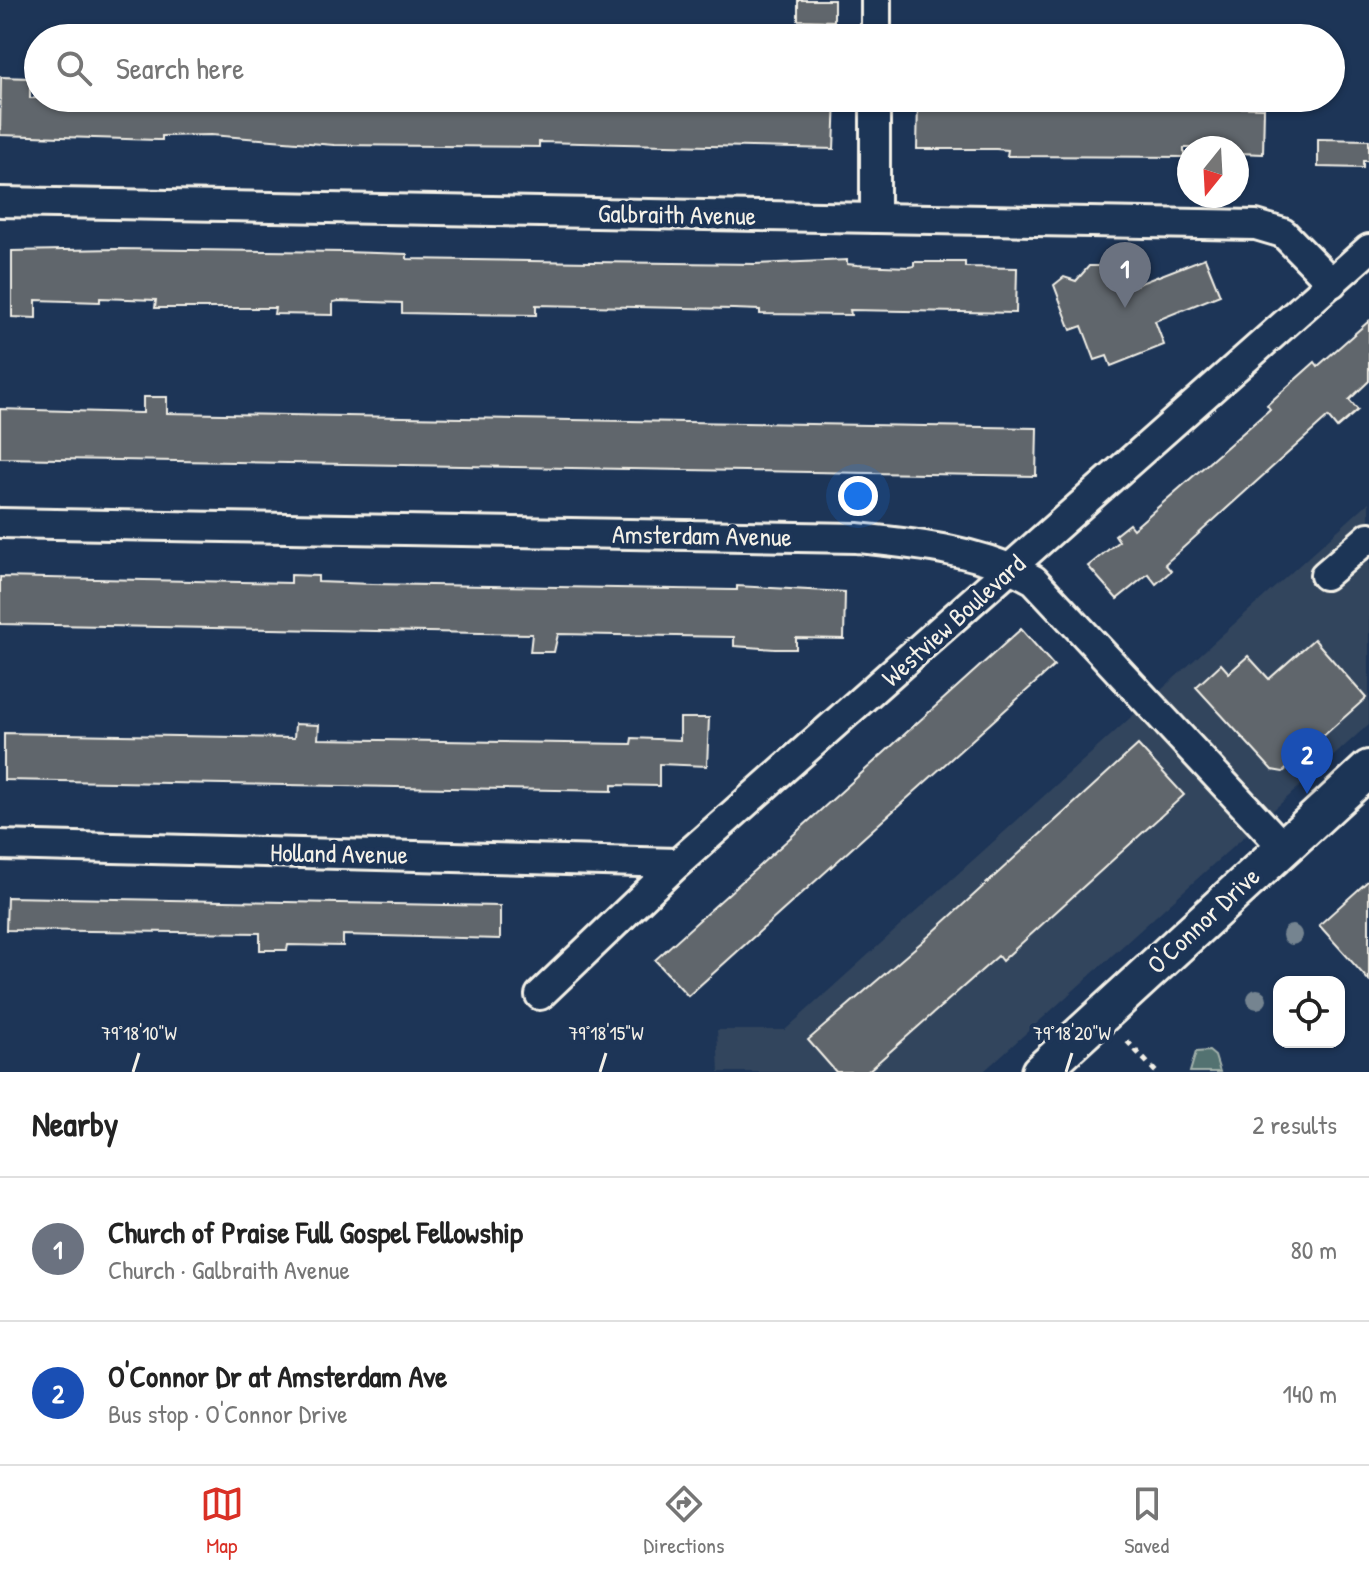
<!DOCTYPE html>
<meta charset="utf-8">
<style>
:root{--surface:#fff;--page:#f6f6f6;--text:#222;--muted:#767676;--line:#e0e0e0;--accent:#d93025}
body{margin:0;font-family:"Patrick Hand",sans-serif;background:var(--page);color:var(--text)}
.controls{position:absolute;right:24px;bottom:24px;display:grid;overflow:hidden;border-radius:16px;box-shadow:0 2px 6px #0004}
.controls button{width:72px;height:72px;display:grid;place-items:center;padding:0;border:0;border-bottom:2px solid var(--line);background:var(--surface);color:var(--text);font:40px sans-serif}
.compass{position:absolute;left:1177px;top:136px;width:72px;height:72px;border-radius:50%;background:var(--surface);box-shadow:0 2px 6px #0004;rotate:198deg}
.you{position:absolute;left:858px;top:496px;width:28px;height:28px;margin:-20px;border:6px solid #fff;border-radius:50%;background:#1a73e8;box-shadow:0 0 0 12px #1a73e833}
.badge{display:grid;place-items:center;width:52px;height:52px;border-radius:50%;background:var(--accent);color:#fff;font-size:26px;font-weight:700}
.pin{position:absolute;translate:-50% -66px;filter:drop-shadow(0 2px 4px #0008)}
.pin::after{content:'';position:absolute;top:42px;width:28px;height:24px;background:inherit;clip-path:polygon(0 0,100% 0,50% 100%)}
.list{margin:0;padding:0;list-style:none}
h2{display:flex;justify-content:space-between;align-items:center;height:104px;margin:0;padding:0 32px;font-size:34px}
h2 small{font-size:26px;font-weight:400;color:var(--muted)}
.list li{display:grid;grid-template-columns:52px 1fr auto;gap:24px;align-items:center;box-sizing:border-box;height:144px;padding:0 32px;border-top:2px solid var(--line)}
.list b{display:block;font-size:30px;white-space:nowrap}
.list p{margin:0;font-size:26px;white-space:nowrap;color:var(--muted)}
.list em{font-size:26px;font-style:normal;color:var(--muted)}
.icon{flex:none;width:44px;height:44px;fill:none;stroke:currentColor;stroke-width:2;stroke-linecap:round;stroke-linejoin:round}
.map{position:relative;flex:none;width:1369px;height:1072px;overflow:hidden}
.search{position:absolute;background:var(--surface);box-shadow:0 2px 6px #0004;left:24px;right:24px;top:24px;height:88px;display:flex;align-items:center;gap:20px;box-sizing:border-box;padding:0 28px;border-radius:44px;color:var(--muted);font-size:30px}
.sheet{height:392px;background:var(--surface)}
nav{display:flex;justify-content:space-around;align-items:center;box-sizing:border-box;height:112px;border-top:2px solid var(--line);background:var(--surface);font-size:22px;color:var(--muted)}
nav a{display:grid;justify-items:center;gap:4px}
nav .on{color:var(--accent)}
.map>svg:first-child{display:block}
</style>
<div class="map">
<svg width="1369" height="1072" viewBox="0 0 1369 1072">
<rect width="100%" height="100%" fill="#1d3557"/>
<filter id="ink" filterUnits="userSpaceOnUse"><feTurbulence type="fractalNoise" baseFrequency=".0125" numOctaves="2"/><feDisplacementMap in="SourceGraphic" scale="16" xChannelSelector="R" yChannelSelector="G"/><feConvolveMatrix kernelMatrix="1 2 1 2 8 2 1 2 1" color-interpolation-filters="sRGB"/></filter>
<g filter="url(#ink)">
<!-- built -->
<path fill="#31445d" d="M1369 502V724L983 1072H719L717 1030H785Z"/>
<!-- green -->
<path fill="#537271" stroke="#a4b2ac" stroke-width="2" d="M1209 1051 1215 1056 1220 1072H1190L1196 1052Z"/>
<!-- building -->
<g fill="#60666c" stroke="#f4f1e8" stroke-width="2">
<path d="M798 0H834V21L798 20Z"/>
<path d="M1 77 30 78V98L836 99 834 149 539 142V147L334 145 211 135 162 136V140H157L0 135Z"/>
<path d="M1080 98H1101V104L1264 108 1263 154 1237 153V148H1184V157L1007 156 1008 150 996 149H917L918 101 1080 104Z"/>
<path d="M1318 139 1369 140V161H1363V168L1318 167Z"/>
<path d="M117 249 344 252 407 254V259L591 262 755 264 847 260V264L857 265 909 267 914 266V262H965V267L1017 268 1016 313 850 310 851 315 760 314V310L733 309 536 305V315L455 314 402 313V303L339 301 333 302V315L274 314 275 308H155L156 300 100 298V302L36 300V318L12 317V251Z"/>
<path d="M1205 258 1220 295 1155 321 1164 345 1111 366 1107 356 1095 360 1082 326 1071 330 1054 285 1064 277 1076 281 1089 266H1114L1119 280 1124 278 1128 288Z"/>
<path d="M1369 321V381L1349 400 1358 410 1337 428 1328 417 1165 564 1171 571 1156 584 1148 574 1117 599 1088 566 1119 541 1115 535 1129 524 1133 529 1270 409 1267 405 1315 362 1318 366Z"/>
<path d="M143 397H167V413L1037 428 1036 476 0 458V409L139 413H143Z"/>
<path d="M291 575 318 576V582L372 584 733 590H737V586L845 592 844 639 796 638V649H775L734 646V637L558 634 554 652H530L532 634 0 624V577L291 583Z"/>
<path d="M1021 629 1054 666 688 996 655 960Z"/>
<path d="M1314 639 1366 698 1283 772 1272 770 1196 687 1221 664 1229 673 1248 656 1269 679Z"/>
<path d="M680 718H709L707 766 659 764V786L612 785V791L4 780V733L294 738 295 724 319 725 318 739 631 744 632 738 680 740Z"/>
<path d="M1138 745 1184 795 1002 961 998 956 867 1072H836L808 1040 930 935Z"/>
<path d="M1369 880V981L1319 925Z"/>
<path d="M7 897 500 906V939L343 935V946L288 945 287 950H260V933L6 930Z"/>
</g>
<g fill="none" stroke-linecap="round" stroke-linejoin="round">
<!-- minor casing -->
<g stroke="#f4f1e8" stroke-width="34">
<g id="minor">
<path d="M876 38V0"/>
<path d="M0 202 1256 225 1283 233 1332 283"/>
<path d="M875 218V98"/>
<path d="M0 523 857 538C916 544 981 550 1034 580L1282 846"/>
<path d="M1325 575 1369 537"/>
<path d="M0 845 678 863"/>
<path d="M540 995 678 863 1369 249"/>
</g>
</g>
<!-- major casing -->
<g stroke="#f4f1e8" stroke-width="42">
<path id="major" d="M1040 1072 1369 769"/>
</g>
<!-- path -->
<path stroke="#f4f1e8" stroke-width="5" stroke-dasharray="6 6" stroke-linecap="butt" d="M1127 1041 1156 1072"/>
<!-- minor -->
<use href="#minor" stroke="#1d3557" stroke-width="28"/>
<!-- major -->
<use href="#major" stroke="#1d3557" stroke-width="36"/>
</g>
<!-- trees -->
<g fill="#748490">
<circle cx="1292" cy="935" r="10"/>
<circle cx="1257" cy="999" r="10"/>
</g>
</g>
<!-- ticks -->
<path fill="none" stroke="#f4f1e8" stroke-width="3" d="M133 1072 139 1053M600 1072 606 1053M1066 1072 1072 1053"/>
<g text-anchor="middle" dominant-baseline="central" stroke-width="8" stroke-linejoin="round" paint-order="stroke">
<!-- street labels -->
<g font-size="26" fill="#f4f1e8" stroke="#1d3557">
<text transform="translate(677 214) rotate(1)">Galbraith Avenue</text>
<text transform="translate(702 535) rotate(1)">Amsterdam Avenue</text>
<text transform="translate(953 620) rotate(-42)">Westview Boulevard</text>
<text transform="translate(339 853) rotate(1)">Holland Avenue</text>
<text transform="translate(1203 920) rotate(-43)">O'Connor Drive</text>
</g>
</g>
<g font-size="20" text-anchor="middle" fill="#f4f1e8" stroke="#1d3557" stroke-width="8" stroke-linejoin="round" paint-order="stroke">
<text x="139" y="1040">79°18'10"W</text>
<text x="606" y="1040">79°18'15"W</text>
<text x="1072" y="1040">79°18'20"W</text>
</g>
</svg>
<div class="controls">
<button><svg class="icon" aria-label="locate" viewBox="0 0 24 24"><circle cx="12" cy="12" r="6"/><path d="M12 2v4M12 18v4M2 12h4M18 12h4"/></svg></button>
</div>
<svg class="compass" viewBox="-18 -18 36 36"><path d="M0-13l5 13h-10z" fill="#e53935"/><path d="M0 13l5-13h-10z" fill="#767676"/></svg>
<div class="you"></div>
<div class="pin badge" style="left:1125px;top:308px;background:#6b7280">1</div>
<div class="pin badge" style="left:1307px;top:794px;background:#1a4fb4">2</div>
<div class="search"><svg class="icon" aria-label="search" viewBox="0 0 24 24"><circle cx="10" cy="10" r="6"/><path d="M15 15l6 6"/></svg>Search here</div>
</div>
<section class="sheet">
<h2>Nearby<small>2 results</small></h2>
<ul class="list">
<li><span class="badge" style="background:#6b7280">1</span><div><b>Church of Praise Full Gospel Fellowship</b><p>Church · Galbraith Avenue</p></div><em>80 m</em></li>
<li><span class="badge" style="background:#1a4fb4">2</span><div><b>O'Connor Dr at Amsterdam Ave</b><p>Bus stop · O'Connor Drive</p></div><em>140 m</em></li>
</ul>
</section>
<nav>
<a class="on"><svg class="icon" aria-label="map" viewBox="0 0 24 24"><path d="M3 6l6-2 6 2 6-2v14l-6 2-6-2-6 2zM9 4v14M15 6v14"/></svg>Map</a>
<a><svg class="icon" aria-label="directions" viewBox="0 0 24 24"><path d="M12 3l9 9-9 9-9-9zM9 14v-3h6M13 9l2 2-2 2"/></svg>Directions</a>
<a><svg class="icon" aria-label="saved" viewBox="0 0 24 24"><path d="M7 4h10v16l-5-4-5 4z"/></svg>Saved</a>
</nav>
